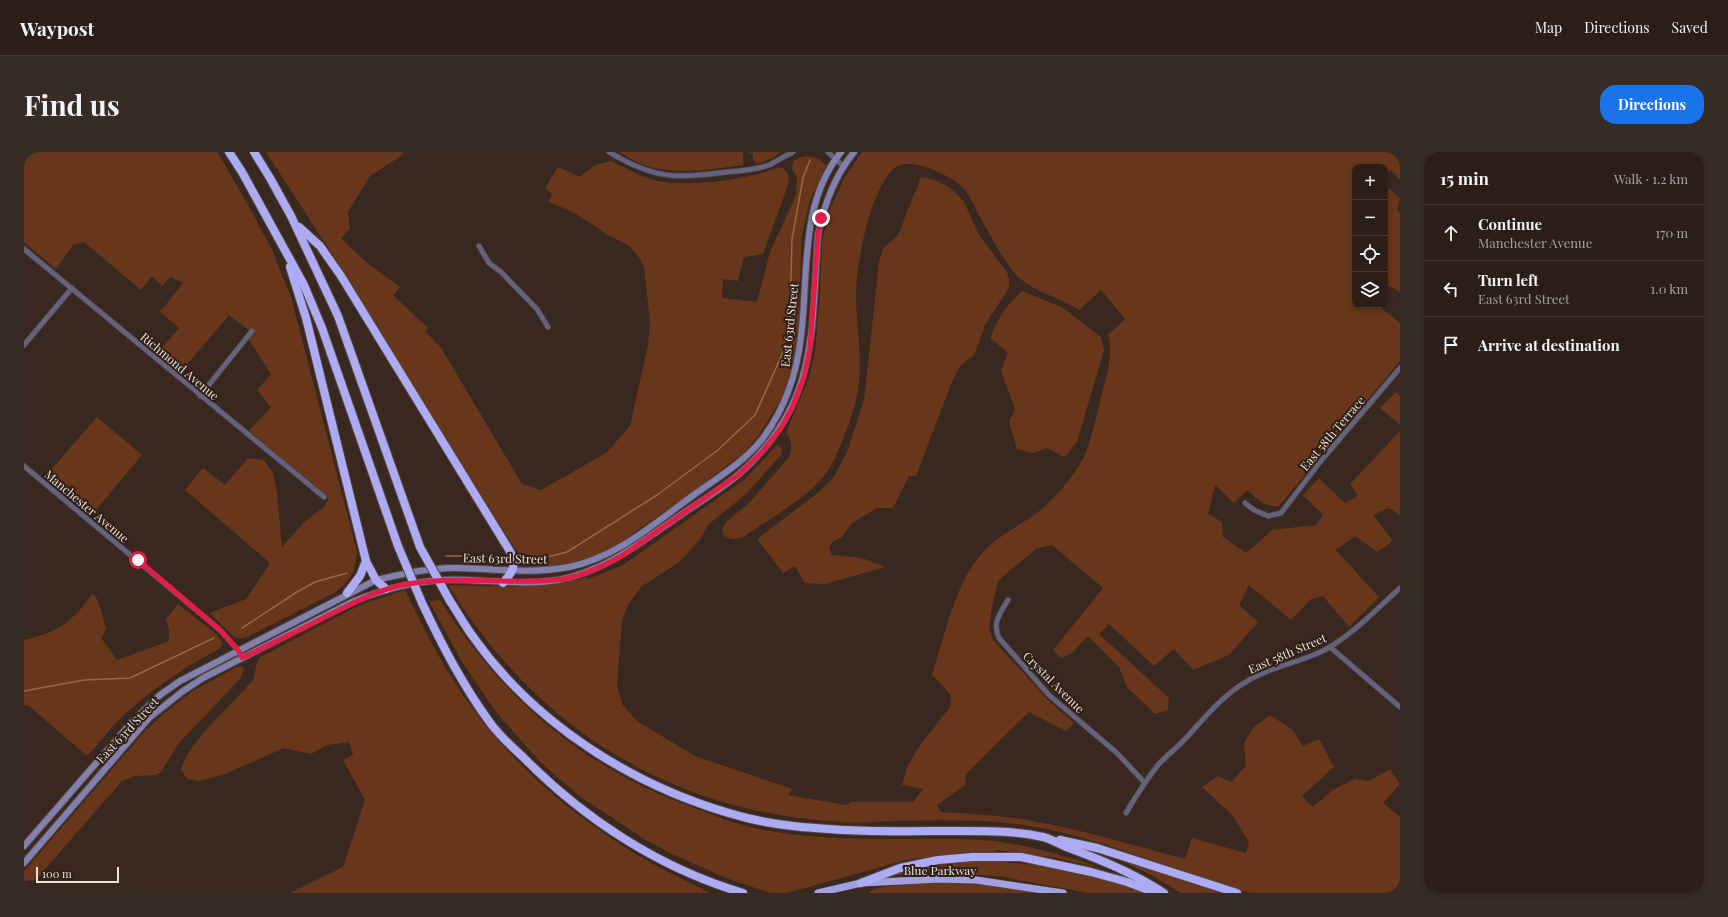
<!DOCTYPE html>
<meta charset="utf-8">
<style>
:root{--surface:#2b1e18;--page:#372b25;--text:#f1f3f6;--muted:#a6a2a2;--line:#473c37;--accent:#1a73e8}
body{margin:0;font-family:"Playfair Display",serif;background:var(--page);color:var(--text)}
.controls{position:absolute;right:12px;top:12px;display:grid;overflow:hidden;border-radius:8px;box-shadow:0 2px 6px #0003}
.controls button{width:36px;height:36px;display:grid;place-items:center;padding:0;border:0;border-bottom:1px solid var(--line);background:var(--surface);color:var(--text);font:20px sans-serif}
.scale{position:absolute;left:12px;bottom:10px;width:83px;box-sizing:border-box;padding-left:4px;border:2px solid #ece1db;border-top:0;font-size:11px;line-height:14px;white-space:nowrap;color:#ece1db;-webkit-text-stroke:3px #2f1f16;paint-order:stroke}
.stop{position:absolute;width:12px;height:12px;margin:-9px;border:3px solid #e11d48;border-radius:50%;background:#fff}
.stop.end{background:#e11d48;border-color:#fff;box-shadow:0 1px 4px #0008}
.list{margin:0;padding:0;list-style:none}
h2{display:flex;justify-content:space-between;align-items:center;height:52px;margin:0;padding:0 16px;font-size:17px}
h2 small{font-size:13px;font-weight:400;color:var(--muted)}
.list li{display:grid;grid-template-columns:26px 1fr auto;gap:12px;align-items:center;box-sizing:border-box;height:56px;padding:0 16px;border-top:1px solid var(--line)}
.list b{display:block;font-size:15px;white-space:nowrap}
.list p{margin:0;font-size:13px;white-space:nowrap;color:var(--muted)}
.list em{font-size:13px;font-style:normal;color:var(--muted)}
.icon{flex:none;width:22px;height:22px;fill:none;stroke:currentColor;stroke-width:2;stroke-linecap:round;stroke-linejoin:round}
.map{position:relative;flex:none;width:1376px;height:741px;overflow:hidden;border-radius:16px}
header{display:flex;align-items:center;gap:24px;box-sizing:border-box;height:56px;padding:0 20px;background:var(--surface);border-bottom:1px solid var(--line)}
header strong{font-size:19px}
nav{display:flex;gap:22px;margin-inline-start:auto;font-size:14px}
.intro{display:flex;align-items:center;justify-content:space-between;box-sizing:border-box;height:96px;padding:0 24px}
h1{margin:0;font-size:28px}
.button{padding:10px 18px;border-radius:16px;background:var(--accent);color:#fff;font-size:14px;font-weight:700}
main{display:flex;gap:24px;padding:0 24px}
aside{flex:1;background:var(--surface);border-radius:16px;box-shadow:0 2px 6px #0003}
.map>svg:first-child{display:block}
</style>
<header>
<strong>Waypost</strong>
<nav><a>Map</a><a>Directions</a><a>Saved</a></nav>
</header>
<div class="intro"><h1>Find us</h1><a class="button">Directions</a></div>
<main>
<div class="map">
<svg width="1376" height="741" viewBox="0 0 1376 741">
<rect width="100%" height="100%" fill="#392820"/>
<!-- green -->
<g fill="#68361a">
<path d="M0 0H193L195 3 223 51 248 98 267 145 333 400C331 420 328 427 312 440L221 486H212L209 484 186 461 222 447 246 411 161 338 179 316 201 333 224 306 240 308 249 321 253 341 258 395 280 370 300 355 305 347 225 279 247 255 233 238 247 222 223 185 227 180 205 163 155 222 133 202 155 176 136 160 159 131 146 125 138 134 128 124 117 138 60 90 49 93 32 117 0 90Z"/>
<path d="M242 0H380L377 4 346 24 324 60 326 76 317 86 343 111 376 135 369 143 404 176 401 179 416 194 498 332 517 338 582 301 606 274 624 193 626 170 620 115 615 105 604 93 584 83 549 60 525 50 528 42 521 36 534 15 556 25 571 13 587 9C602 16 618 26 635 29 666 35 727 28 754 15 764 17 764 21 765 30L739 102 720 105 714 129 699 127 698 146 733 150 746 100 772 43 773 27 768 16 769 10C778 1 795 3 802 14L786 48 778 82 774 175 768 215 758 246 732 287 718 302 660 346 591 394 570 405 546 411 520 416 508 412 497 405 488 392 388 233 321 122Z"/>
<path d="M596 0H719V13C677 19 632 27 596 0Z"/>
<path d="M724 0H757L748 6 733 12 729 8V2Z"/>
<path d="M838 0H1185L1187 1 1188 0H1376V28L1367 18 1361 23V15H1331V153H1353L1376 171V209L1254 355 1240 352 1223 338 1210 351 1191 333 1184 362 1198 370 1199 385 1222 401 1248 378 1292 373 1299 363 1279 343 1295 326 1321 351 1334 344 1326 332 1376 279V363L1365 356 1349 363 1369 389 1353 400 1331 384 1312 398 1355 445 1325 475 1299 444 1287 447 1267 468 1225 433 1215 453 1234 470 1205 503 1169 518 1150 497 1130 514 1085 472 1075 482 1145 546 1144 558 1131 562 1103 535 1095 515 1064 484 1048 501 1037 506 1029 498 1079 436 1028 393 1013 396 974 429 968 455 965 476 969 488 993 514 1025 549 1050 571 1042 579 1005 560 942 622 941 633 913 653 917 660C946 662 975 663 1003 668 1056 677 1108 693 1161 707L1168 686 1222 701 1225 690 1209 664 1178 635 1194 624 1207 630 1222 614 1220 591 1229 576 1246 563 1269 578 1279 594 1295 587 1310 615 1278 644 1289 655 1310 637 1331 627 1345 629 1366 617 1376 632 1359 651 1376 665V741C1343 741 1309 741 1276 741 1260 741 1244 741 1228 741 1213 739 1189 729 1173 724 1122 707 1065 684 1012 675 965 667 917 668 870 669 853 670 835 671 817 670 648 661 513 577 424 433 471 434 517 439 563 425L564 427 599 413 721 327 753 293 758 297 757 303 721 343 685 372 675 389 654 411 617 435 604 453 598 469 593 532 598 552 613 569 671 604 768 637 764 643 822 653 827 650H889L899 637 878 633 883 615 894 596 926 555 927 543 908 523C920 486 929 441 951 410 966 388 989 378 1010 363 1029 350 1057 317 1064 295 1069 279 1073 261 1077 245 1082 225 1090 203 1084 183L1101 167 1077 138 1055 158C1033 143 1005 140 988 118 976 102 965 81 955 63 949 52 945 39 935 32 923 22 886 5 872 15 847 33 832 112 832 142 832 172 838 201 835 230 833 253 823 278 814 299 811 305 808 314 803 320 787 344 742 369 718 386L708 387 700 384 698 378 702 370 724 352 766 304C768 294 768 289 762 280L785 226 791 199 796 141 798 89 806 57 821 25Z"/>
<path d="M897 25 911 28 923 34 932 41 940 50 955 83 983 120 985 127V136L962 171 950 203 936 214 928 230 892 324H885L869 356H853L828 371 818 385 809 389 805 396 808 403 838 406 861 415 801 432 781 431 771 414 759 421 733 387 795 340 809 326 823 300 840 248 855 110 859 97 874 83Z"/>
<path d="M1361 32 1376 47 1373 57 1376 61V140L1365 134 1361 140Z"/>
<path d="M998 139 1038 155 1077 185 1080 198 1053 290 1041 305 1023 296 1009 301 993 297 985 269 991 258 977 218 984 201 970 189 966 187C971 170 984 151 998 139Z"/>
<path d="M1372 240 1376 244V273L1356 256Z"/>
<path d="M73 265 118 303 67 364 20 326Z"/>
<path d="M381 438C401 479 422 522 450 558 489 612 541 656 596 692 625 711 656 726 686 741H266L319 715 341 648 319 608 329 603 325 590 303 593 287 602 260 596 201 622 175 629 163 627 157 618C162 592 211 550 229 528 232 520 231 512 236 505L336 453Z"/>
<path d="M70 442 75 451 82 477 77 486 93 508 145 489V479L142 467 154 452 191 481 199 491 195 497C155 519 124 539 91 572 81 582 73 594 63 604L4 553H0V488C21 483 38 477 53 461 60 455 62 447 70 442Z"/>
<path d="M416 448C480 549 561 617 673 657 689 663 706 670 723 674 766 685 812 686 857 687 891 687 925 686 958 688 986 690 1013 696 1039 704 1051 707 1064 710 1075 716L1033 706 973 698 970 700H941L882 708 763 741H746L702 726 650 703 620 687 557 645 517 611 472 560 438 510 405 449Z"/>
<path d="M215 514 218 515 220 517 216 527 154 592 137 620 132 623 111 624 98 629 15 724 10 728 0 729V719L120 580 144 558 170 538Z"/>
<path d="M1098 707 1201 741H1157L1129 724 1098 709Z"/>
<path d="M967 709 1011 713 1091 730 1120 741H1063L981 725 949 722 910 721 864 724C899 715 932 710 967 709Z"/>
<path d="M892 731H944L971 734 1017 741H844C853 733 879 733 892 731Z"/>
</g>
<g fill="none" stroke-linecap="round" stroke-linejoin="round">
<!-- stream -->
<g stroke="#976747" stroke-width="1.5">
<path d="M422 404H460L476 408"/>
<path d="M508 409 543 400 633 343 694 298 731 263 760 198 766 164 768 87 779 26 786 8"/>
<path d="M218 476 273 440 291 430 323 421"/>
<path d="M0 539 60 528 106 526 190 486"/>
</g>
<!-- minor casing -->
<g stroke="#56463e" stroke-width="6">
<g id="minor">
<path d="M585 0C630 27 652 27 703 20 717 19 731 18 745 13 753 9 761 4 769 0"/>
<path d="M804 0 819 14"/>
<path d="M455 94 465 111 477 120 513 157 524 175"/>
<path d="M0 97 300 345"/>
<path d="M0 193 48 136"/>
<path d="M176 244 228 179"/>
<path d="M0 314 196 478 214 498 218 506"/>
<path d="M1221 351 1230 358 1244 364 1257 361 1296 310 1376 216"/>
<path d="M984 448C976 461 968 471 975 486L1025 543 1093 601 1120 630"/>
<path d="M1306 495 1376 555"/>
<path d="M1102 661C1112 644 1122 628 1134 613 1143 603 1154 595 1163 585 1182 564 1200 542 1225 528 1250 513 1281 510 1306 495 1332 479 1354 456 1376 436"/>
</g>
</g>
<!-- secondary casing -->
<g stroke="#56463e" stroke-width="8">
<g id="secondary">
<path d="M0 694 107 571 136 543 156 529 352 428C379 422 407 415 435 416 472 417 508 422 545 415 594 405 632 370 671 342 695 325 721 309 739 286 762 255 773 221 777 184 785 122 775 52 817 0"/>
<path d="M0 711 125 566 159 539 179 526 328 450C364 435 402 426 441 428 472 429 503 433 534 428 578 420 612 394 648 369 670 353 695 339 715 322 795 252 787 180 794 83 800 52 810 25 830 0"/>
</g>
</g>
<!-- trunk casing -->
<g stroke="#56463e" stroke-width="8">
<path id="trunk" d="M794 741 837 731 915 727 952 728 1039 741"/>
</g>
<!-- motorway casing -->
<g stroke="#56463e" stroke-width="10">
<g id="motorway">
<path d="M205 0 218 20 280 133 298 176 374 394"/>
<path d="M230 0 246 26 267 64 314 164 396 395"/>
<path d="M275 75 296 94 317 124 487 401C492 416 489 419 479 431"/>
<path d="M266 115 282 166 342 409 352 428 362 437"/>
<path d="M323 441 336 424 342 409"/>
<path d="M426 449C434 461 441 474 450 486 514 576 617 639 723 666 755 674 788 676 820 678 859 680 899 679 938 679 965 679 992 679 1019 685 1028 687 1036 693 1045 696 1080 709 1109 721 1140 741"/>
<path d="M398 451C418 493 439 534 467 572 476 584 488 595 499 605 560 667 635 716 719 741"/>
<path d="M1036 688 1073 696 1213 741"/>
<path d="M837 731 876 716 914 708 948 705H997L1067 720 1103 730 1132 741"/>
</g>
</g>
<!-- minor -->
<use href="#minor" stroke="#636280" stroke-width="4.5"/>
<!-- secondary -->
<use href="#secondary" stroke="#8180af" stroke-width="6"/>
<!-- trunk -->
<use href="#trunk" stroke="#a2a0e3" stroke-width="7"/>
<!-- motorway -->
<use href="#motorway" stroke="#adabf3" stroke-width="8"/>
<!-- motorway-bridge casing -->
<g stroke="#56463e" stroke-width="10" stroke-linecap="butt">
<g id="motorway-bridge">
<path d="M374 394 398 451"/>
<path d="M396 395 426 449"/>
</g>
</g>
<!-- motorway-bridge -->
<use href="#motorway-bridge" stroke="#adabf3" stroke-width="8"/>
</g>
<g fill="none" stroke-linecap="round" stroke-linejoin="round">
<!-- route -->
<path stroke="#e11d48" stroke-width="5" d="M114 408 196 478 214 498 218 506C247 492 276 478 305 463 328 452 349 440 374 434 426 422 479 433 531 428 555 426 578 415 599 403L714 323 738 300 757 276 768 256 780 225 786 196 794 83 797 66"/>
</g>
<g text-anchor="middle" dominant-baseline="central" stroke-width="4" stroke-linejoin="round" paint-order="stroke">
<!-- street labels -->
<g font-size="12" fill="#ece1db" stroke="#2f1f16">
<text transform="translate(765 173) rotate(-84)">East 63rd Street</text>
<text transform="translate(156 214) rotate(40)">Richmond Avenue</text>
<text transform="translate(1308 281) rotate(-50)">East 58th Terrace</text>
<text transform="translate(63 354) rotate(40)">Manchester Avenue</text>
<text transform="translate(481 406) rotate(1)">East 63rd Street</text>
<text transform="translate(1263 501) rotate(-23)">East 58th Street</text>
<text transform="translate(1030 530) rotate(45)">Crystal Avenue</text>
<text transform="translate(103 578) rotate(-47)">East 63rd Street</text>
<text x="916" y="718">Blue Parkway</text>
</g>
</g>
</svg>
<div class="controls">
<button>+</button>
<button>−</button>
<button><svg class="icon" aria-label="locate" viewBox="0 0 24 24"><circle cx="12" cy="12" r="6"/><path d="M12 2v4M12 18v4M2 12h4M18 12h4"/></svg></button>
<button><svg class="icon" aria-label="layers" viewBox="0 0 24 24"><path d="M12 4l9 5-9 5-9-5zM3 14l9 5 9-5"/></svg></button>
</div>
<div class="scale">100 m</div>
<div class="stop" style="left:114px;top:408px"></div>
<div class="stop end" style="left:797px;top:66px"></div>
</div>
<aside>
<h2>15 min<small>Walk · 1.2 km</small></h2>
<ul class="list">
<li><svg class="icon" aria-label="ahead" viewBox="0 0 24 24"><path d="M12 20V5M6 11l6-6 6 6"/></svg><div><b>Continue</b><p>Manchester Avenue</p></div><em>170 m</em></li>
<li><svg class="icon" aria-label="left" viewBox="0 0 24 24"><path d="M17 20v-9H6M10 6l-5 5 5 5"/></svg><div><b>Turn left</b><p>East 63rd Street</p></div><em>1.0 km</em></li>
<li><svg class="icon" aria-label="arrive" viewBox="0 0 24 24"><path d="M6 21V4h12l-3 4 3 4H6"/></svg><div><b>Arrive at destination</b></div></li>
</ul>
</aside>
</main>
